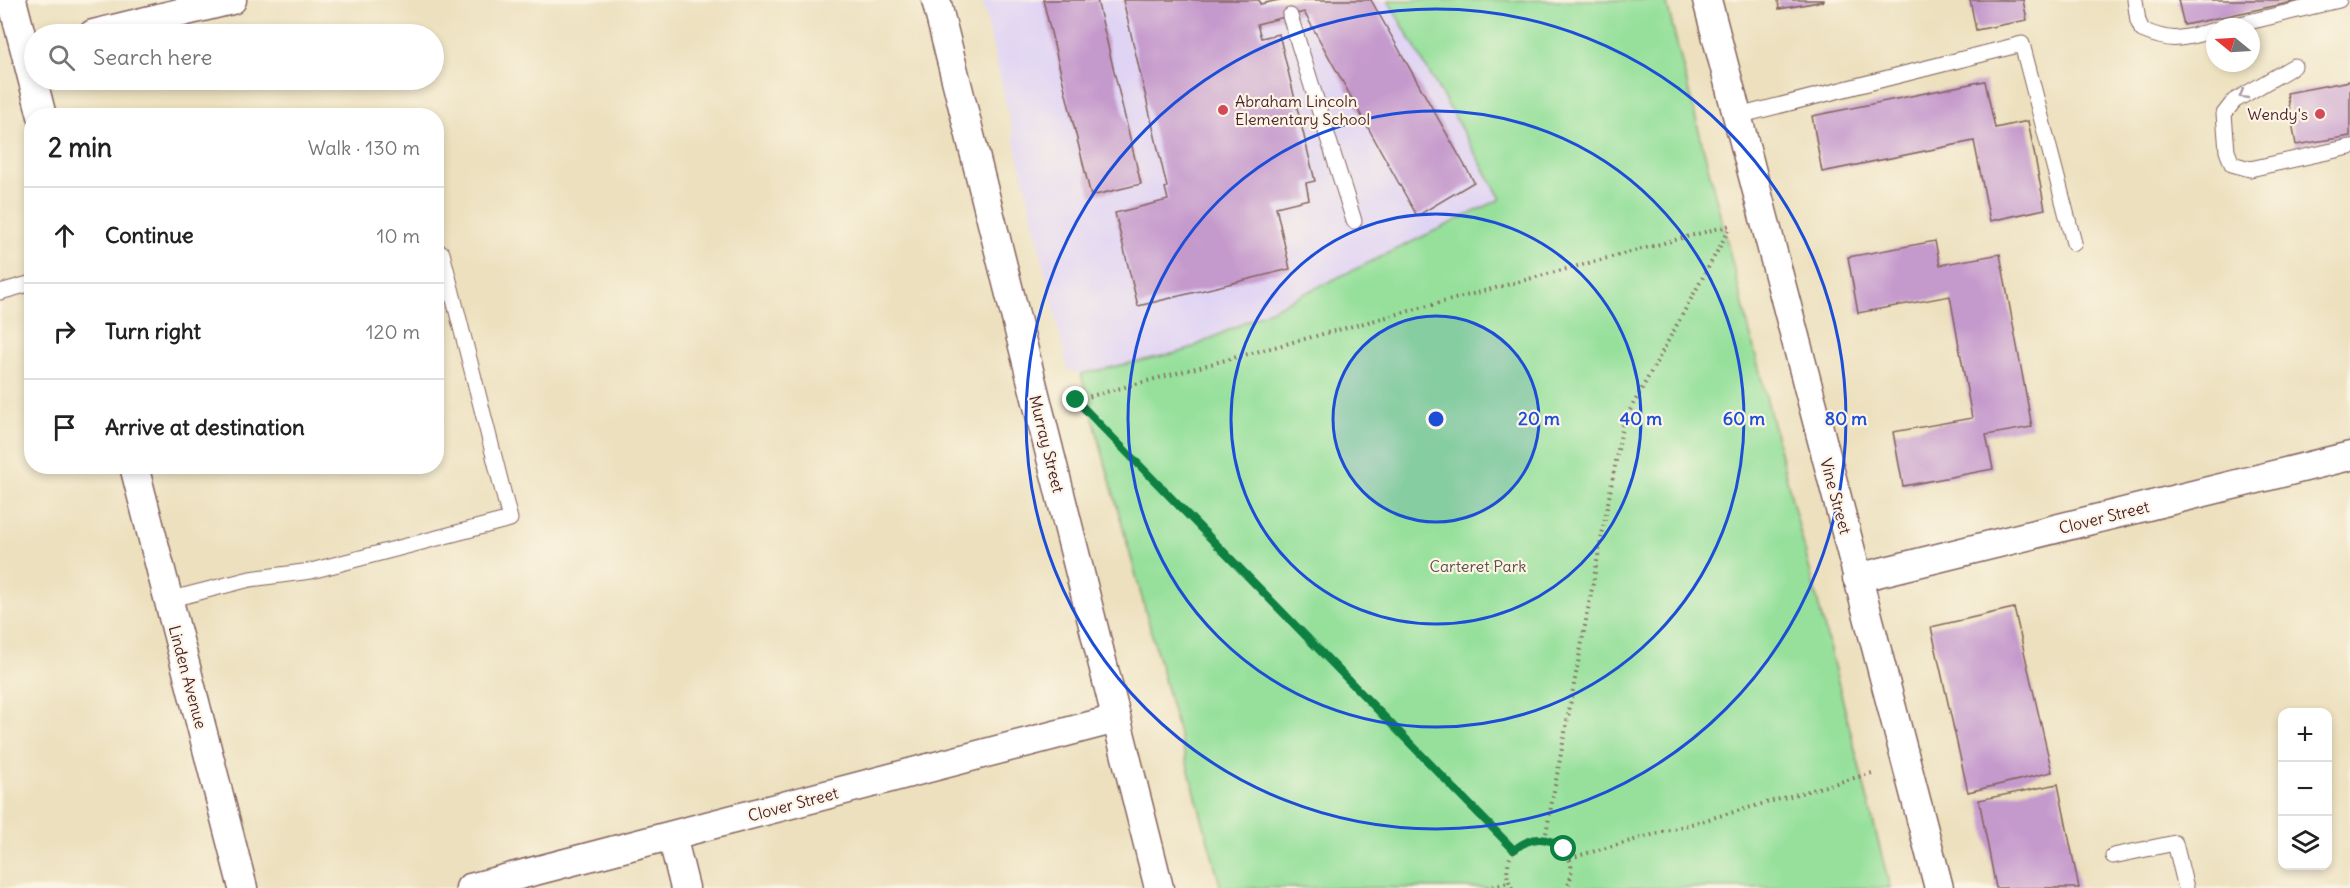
<!DOCTYPE html>
<meta charset="utf-8">
<style>
:root{--surface:#fff;--page:#f6f6f6;--text:#222;--muted:#767676;--line:#e0e0e0}
body{margin:0;font-family:Delius,sans-serif;background:var(--page);color:var(--text)}
.controls{position:absolute;right:18px;bottom:18px;display:grid;overflow:hidden;border-radius:12px;box-shadow:0 3px 9px #0003}
.controls button{width:54px;height:54px;display:grid;place-items:center;padding:0;border:0;border-bottom:2px solid var(--line);background:var(--surface);color:var(--text);font:30px sans-serif}
.compass{position:absolute;left:2206px;top:18px;width:54px;height:54px;border-radius:50%;background:var(--surface);box-shadow:0 3px 9px #0003;rotate:288deg}
.stop{position:absolute;width:18px;height:18px;margin:-14px;border:4px solid #0b8043;border-radius:50%;background:#fff}
.stop.end{background:#0b8043;border-color:#fff;box-shadow:0 2px 6px #0008}
.list{margin:0;padding:0;list-style:none}
h2{display:flex;justify-content:space-between;align-items:center;height:78px;margin:0;padding:0 24px;font-size:26px}
h2 small{font-size:20px;font-weight:400;color:var(--muted)}
.list li{display:grid;grid-template-columns:39px 1fr auto;gap:18px;align-items:center;box-sizing:border-box;height:96px;padding:0 24px;border-top:2px solid var(--line)}
.list b{display:block;font-size:22px;white-space:nowrap}
.list em{font-size:20px;font-style:normal;color:var(--muted)}
.icon{flex:none;width:33px;height:33px;fill:none;stroke:currentColor;stroke-width:2;stroke-linecap:round;stroke-linejoin:round}
.map{position:relative;flex:none;width:2350px;height:888px;overflow:hidden}
.search{position:absolute;background:var(--surface);box-shadow:0 3px 9px #0003;left:24px;top:24px;width:420px;height:66px;display:flex;align-items:center;gap:15px;box-sizing:border-box;padding:0 21px;border-radius:33px;color:var(--muted);font-size:22px}
.panel{position:absolute;background:var(--surface);box-shadow:0 3px 9px #0003;left:24px;top:108px;width:420px;height:366px;border-radius:24px}
.map>svg:first-child{display:block}
</style>
<div class="map">
<svg width="2350" height="888" viewBox="0 0 2350 888">
<rect width="100%" height="100%" fill="#fcf5e5"/>
<filter id="ink" filterUnits="userSpaceOnUse"><feTurbulence type="fractalNoise" baseFrequency=".0167" numOctaves="2"/><feDisplacementMap in="SourceGraphic" scale="12" xChannelSelector="R" yChannelSelector="G"/><feConvolveMatrix kernelMatrix="1 2 1 2 8 2 1 2 1" color-interpolation-filters="sRGB"/></filter>
<filter id="wash" filterUnits="userSpaceOnUse"><feTurbulence type="fractalNoise" baseFrequency=".008" numOctaves="4" result="noise"/><feDisplacementMap in="SourceGraphic" scale="24" xChannelSelector="R" yChannelSelector="G"/><feGaussianBlur stdDeviation="1.35" result="paint"/><feColorMatrix in="noise" values="0 0 0 0 0 0 0 0 0 0 0 0 0 0 0 0 0 1.4 0 .05"/><feComposite in="paint" operator="in"/></filter>
<g filter="url(#wash)">
<rect width="100%" height="100%" fill="#ece0be"/>
<!-- built -->
<path fill="#e0d4f4" d="M982 0H1388L1501 199 1185 351 1081 374 1068 370Z"/>
<!-- green -->
<path fill="#96e09b" stroke="#708063" stroke-width="1.5" d="M1388 0H1666L1890 888H1221L1081 374 1185 351 1501 199Z"/>
<g id="blocks">
<!-- building -->
<g fill="#c499cc">
<path d="M1043 0H1097L1141 184 1091 196Z"/>
<path d="M1123 0H1259L1260 4 1279 0H1371L1474 182 1417 216 1304 12 1257 24 1261 38 1279 34 1315 181 1306 183 1309 199 1276 207 1290 269 1138 306 1115 213 1168 200 1165 188 1167 187Z"/>
<path d="M1778 0H1824V1L1779 9Z"/>
<path d="M1970 0H2023L2027 20 1976 30Z"/>
<path d="M2178 0H2297V1L2184 25Z"/>
<path d="M1985 81 1995 128 2028 121 2045 209 1990 221 1974 141 1822 172 1812 116Z"/>
<path d="M2350 81V136L2296 145 2287 93Z"/>
<path d="M1935 241 1940 265 2000 254 2032 427 1986 435 1993 469 1903 486 1893 432 1972 418 1950 296 1858 313 1848 257Z"/>
<path d="M2014 608 2052 772 1968 792 1931 627Z"/>
<path d="M2058 784 2079 888H1996L1979 800Z"/>
</g>
</g>
</g>
<g filter="url(#ink)">
<use href="#blocks" fill-opacity="0" stroke="#83635e" stroke-width="1.5"/>
<g fill="none" stroke-linecap="round" stroke-linejoin="round">
<!-- lane casing -->
<g stroke="#83635e" stroke-width="17">
<g id="lane">
<path d="M2135 0 2138 21 2142 30C2175 44 2183 38 2215 30"/>
<path d="M1290 16 1354 221"/>
<path d="M2228 27 2339 0"/>
<path d="M2294 66 2234 101 2224 114 2227 151 2232 164 2250 169 2350 147"/>
<path d="M1738 116 2022 44 2074 243"/>
<path d="M0 292 32 283"/>
<path d="M168 600 250 579 311 571 510 519 442 253 436 254"/>
<path d="M2113 856 2175 843 2186 888"/>
</g>
</g>
<!-- street casing -->
<g stroke="#83635e" stroke-width="31">
<g id="street">
<path d="M12 0 42 116"/>
<path d="M936 0 1159 888"/>
<path d="M1707 0 1939 888"/>
<path d="M93 34 232 0"/>
<path d="M134 466 243 888"/>
<path d="M1857 578 2350 456"/>
<path d="M672 836 685 888"/>
<path d="M470 888 1116 719"/>
</g>
</g>
<!-- path -->
<g stroke="#83635e" stroke-width="4" stroke-dasharray="1.5 4.5" stroke-linecap="butt">
<path d="M1545 839 1623 423 1731 226"/>
<path d="M1514 850 1076 400 1731 225"/>
<path d="M1570 858 1872 773"/>
<path d="M1487 888 1508 882"/>
<path d="M1512 888C1508 881 1506 874 1508 865 1515 819 1590 838 1567 888"/>
</g>
<!-- lane -->
<use href="#lane" stroke="#fff" stroke-width="15"/>
<!-- street -->
<use href="#street" stroke="#fff" stroke-width="28"/>
</g>
<!-- one-way arrows -->
<defs><path id="oneway-chevron" d="M-2-3.5L2.5 0L-2 3.5" fill="none" stroke-width="1.6" stroke-linecap="round" stroke-linejoin="round" transform="scale(1.5)"/></defs>
<use stroke="#ae9aa0" href="#oneway-chevron" transform="translate(2243 95) rotate(150)"/>
</g>
<g fill="none" stroke-linecap="round" stroke-linejoin="round" filter="url(#ink)">
<!-- route -->
<path stroke="#0b8043" stroke-width="8" d="M1076 400 1514 850C1531 836 1546 835 1564 849"/>
</g>
<!-- distance rings -->
<circle cx="1436" cy="419" r="103" fill="#1d4ed8" fill-opacity=".12"/>
<g fill="none" stroke="#1d4ed8" stroke-width="3">
<circle cx="1436" cy="419" r="103"/>
<circle cx="1436" cy="419" r="205"/>
<circle cx="1436" cy="419" r="308"/>
<circle cx="1436" cy="419" r="410"/>
</g>
<!-- markers -->
<g fill="#d1495b" stroke="#fcf5e5" stroke-width="2">
<circle cx="1223" cy="110" r="6"/>
<circle cx="2320" cy="114" r="6"/>
</g>
<g text-anchor="middle" dominant-baseline="central" stroke-width="4.5" stroke-linejoin="round" paint-order="stroke">
<!-- poi labels -->
<g font-size="16" fill="#4a1f2b" stroke="#fcf5e5" text-anchor="start">
<text x="1235" y="101">Abraham Lincoln<tspan x="1235" dy="18">Elementary School</tspan></text>
<text x="2308" y="114" text-anchor="end">Wendy's</text>
</g>
<!-- street labels -->
<g font-size="16" fill="#4a1f2b" stroke="#fcf5e5">
<text transform="translate(1047 444) rotate(76)">Murray Street</text>
<text transform="translate(1836 496) rotate(75)">Vine Street</text>
<text transform="translate(2104 517) rotate(-14)">Clover Street</text>
<text transform="translate(188 677) rotate(75)">Linden Avenue</text>
<text transform="translate(793 804) rotate(-15)">Clover Street</text>
</g>
<!-- park labels -->
<g font-size="16" fill="#5d4f47" stroke="#fcf5e5">
<text x="1478" y="566">Carteret Park</text>
</g>
</g>
<circle cx="1436" cy="419" r="9" fill="#1d4ed8" stroke="#fcf5e5" stroke-width="3"/>
<g font-size="18" text-anchor="middle" font-weight="bold" fill="#1d4ed8" stroke="#fcf5e5" stroke-width="4.5" stroke-linejoin="round" paint-order="stroke">
<text x="1539" y="425">20 m</text>
<text x="1641" y="425">40 m</text>
<text x="1744" y="425">60 m</text>
<text x="1846" y="425">80 m</text>
</g>
</svg>
<div class="controls">
<button>+</button>
<button>−</button>
<button><svg class="icon" aria-label="layers" viewBox="0 0 24 24"><path d="M12 4l9 5-9 5-9-5zM3 14l9 5 9-5"/></svg></button>
</div>
<svg class="compass" viewBox="-18 -18 36 36"><path d="M0-13l5 13h-10z" fill="#e53935"/><path d="M0 13l5-13h-10z" fill="#767676"/></svg>
<div class="stop" style="left:1564px;top:849px"></div>
<div class="stop end" style="left:1076px;top:400px"></div>
<div class="search"><svg class="icon" aria-label="search" viewBox="0 0 24 24"><circle cx="10" cy="10" r="6"/><path d="M15 15l6 6"/></svg>Search here</div>
<section class="panel">
<h2>2 min<small>Walk · 130 m</small></h2>
<ul class="list">
<li><svg class="icon" aria-label="ahead" viewBox="0 0 24 24"><path d="M12 20V5M6 11l6-6 6 6"/></svg><div><b>Continue</b></div><em>10 m</em></li>
<li><svg class="icon" aria-label="right" viewBox="0 0 24 24"><path d="M7 20v-9h11M14 6l5 5-5 5"/></svg><div><b>Turn right</b></div><em>120 m</em></li>
<li><svg class="icon" aria-label="arrive" viewBox="0 0 24 24"><path d="M6 21V4h12l-3 4 3 4H6"/></svg><div><b>Arrive at destination</b></div></li>
</ul>
</section>
</div>
